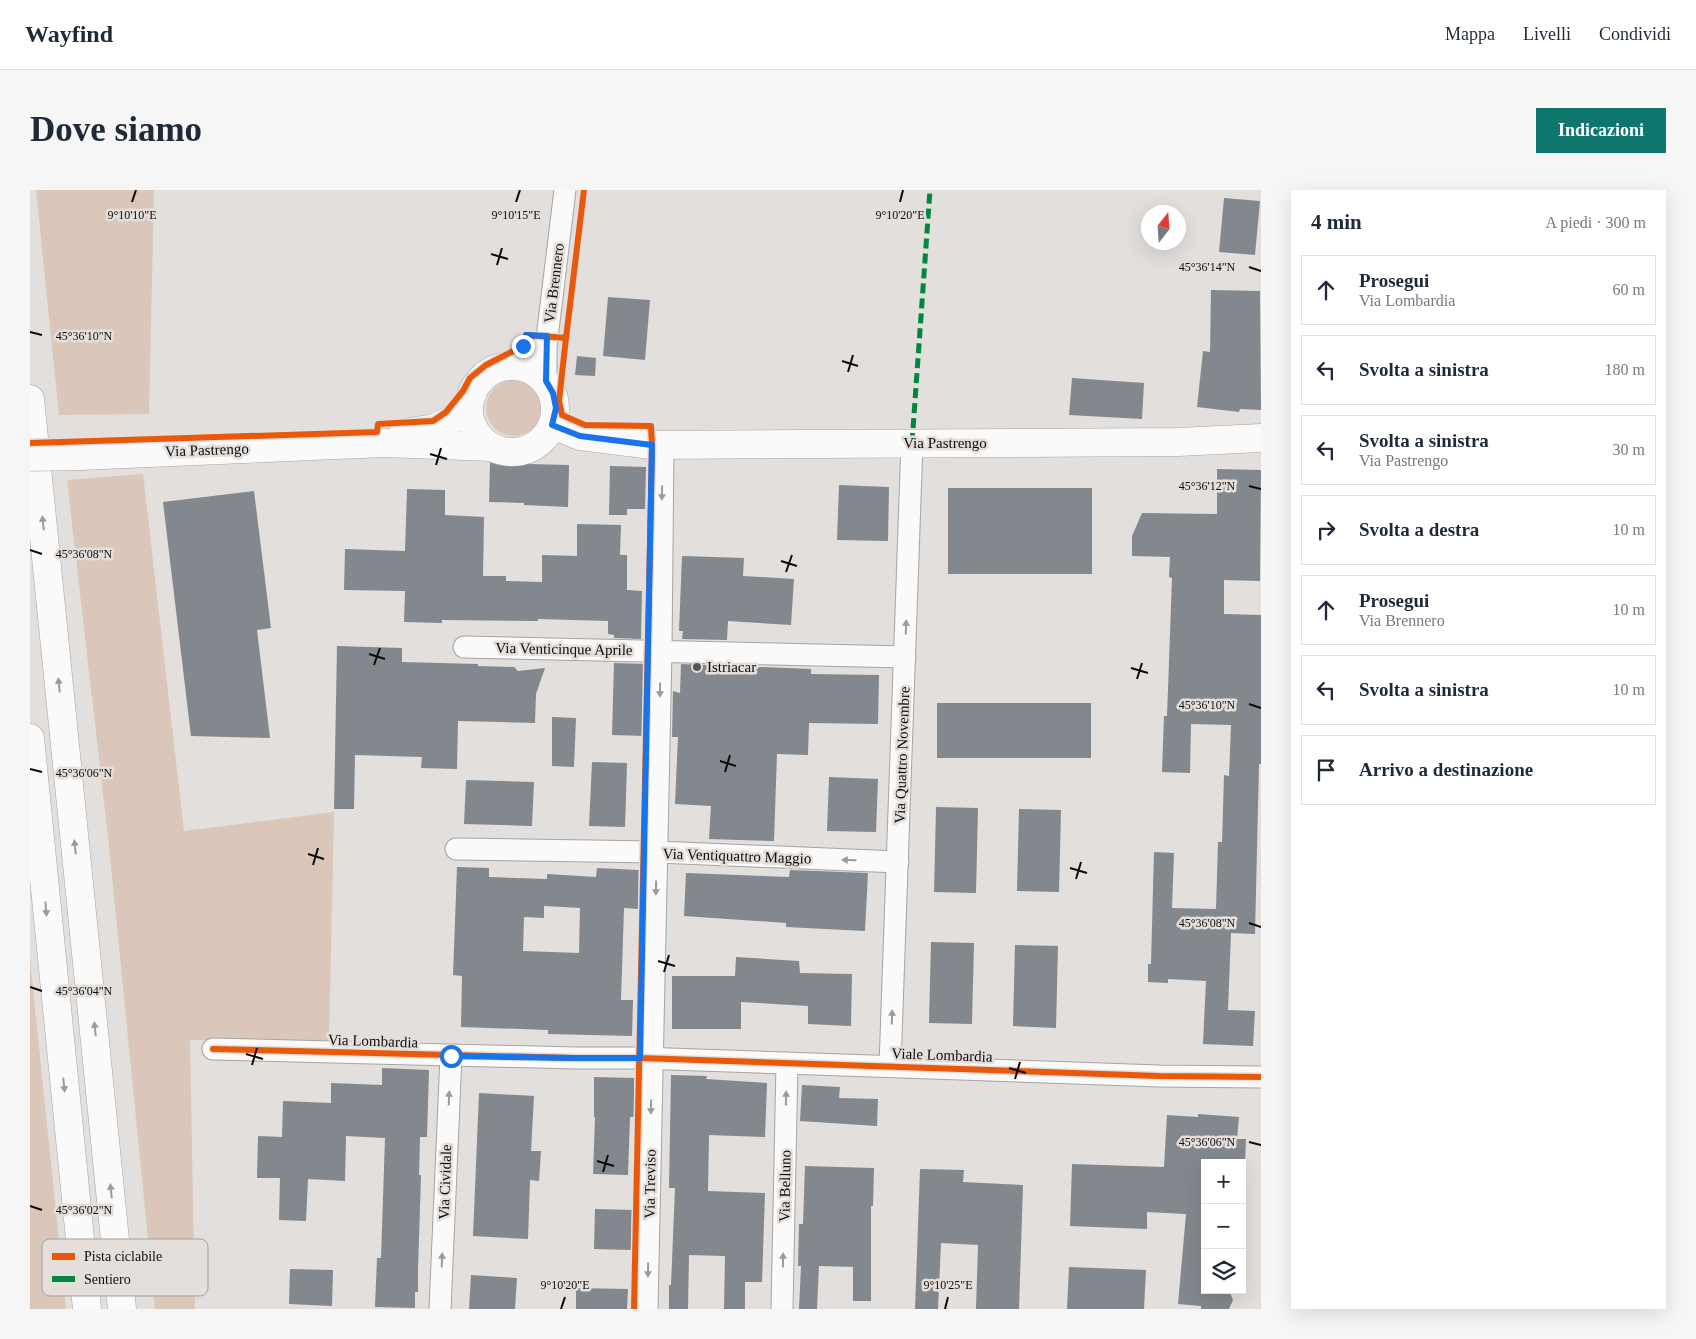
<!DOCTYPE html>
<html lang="it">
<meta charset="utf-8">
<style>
:root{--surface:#fff;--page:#f6f6f7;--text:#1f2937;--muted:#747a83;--line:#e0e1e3;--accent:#0f766e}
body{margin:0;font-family:"Times New Roman",serif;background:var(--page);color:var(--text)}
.controls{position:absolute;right:15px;bottom:15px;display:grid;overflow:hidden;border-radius:0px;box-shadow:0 5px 20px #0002}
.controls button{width:45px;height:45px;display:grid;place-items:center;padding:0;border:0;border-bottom:1px solid var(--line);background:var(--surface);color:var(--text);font:25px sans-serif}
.compass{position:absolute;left:1111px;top:15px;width:45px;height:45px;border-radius:50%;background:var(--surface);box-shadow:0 5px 20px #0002;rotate:17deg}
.stop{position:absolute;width:15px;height:15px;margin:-11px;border:4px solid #1a73e8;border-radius:50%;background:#fff}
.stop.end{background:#1a73e8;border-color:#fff;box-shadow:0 1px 5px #0008}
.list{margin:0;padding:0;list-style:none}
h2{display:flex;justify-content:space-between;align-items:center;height:65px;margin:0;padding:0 20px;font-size:21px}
h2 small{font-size:16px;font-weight:400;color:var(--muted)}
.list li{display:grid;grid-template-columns:32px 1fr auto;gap:15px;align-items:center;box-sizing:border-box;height:70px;margin:0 10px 10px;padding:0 10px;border:1px solid var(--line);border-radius:0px}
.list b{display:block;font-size:19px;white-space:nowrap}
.list p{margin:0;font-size:16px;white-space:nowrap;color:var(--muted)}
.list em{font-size:16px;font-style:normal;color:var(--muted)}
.icon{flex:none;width:28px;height:28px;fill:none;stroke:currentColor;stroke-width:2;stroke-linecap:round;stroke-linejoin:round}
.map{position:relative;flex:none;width:1231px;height:1119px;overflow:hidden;border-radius:0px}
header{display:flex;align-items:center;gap:30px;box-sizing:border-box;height:70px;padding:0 25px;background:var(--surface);border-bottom:1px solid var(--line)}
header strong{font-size:24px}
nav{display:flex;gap:28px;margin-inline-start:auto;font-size:18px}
.intro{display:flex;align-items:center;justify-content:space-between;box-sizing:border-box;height:120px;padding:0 30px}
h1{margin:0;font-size:35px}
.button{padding:12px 22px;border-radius:0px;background:var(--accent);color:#fff;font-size:18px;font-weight:700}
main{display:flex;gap:30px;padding:0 30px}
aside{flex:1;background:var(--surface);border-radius:0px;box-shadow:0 5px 20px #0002}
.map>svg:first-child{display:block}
</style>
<header>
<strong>Wayfind</strong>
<nav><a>Mappa</a><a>Livelli</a><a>Condividi</a></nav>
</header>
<div class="intro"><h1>Dove siamo</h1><a class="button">Indicazioni</a></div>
<main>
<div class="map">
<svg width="1231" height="1119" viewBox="0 0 1231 1119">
<rect width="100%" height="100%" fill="#e2dfdd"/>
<!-- green -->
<g fill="#dac7b9">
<path d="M6 0H124L119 224 29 225Z"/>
<circle cx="484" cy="218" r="28"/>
<path d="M113 284 154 641 304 622 299 852 160 850 165 1119H125L78 647 37 290Z"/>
<path d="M0 770 36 1119H0Z"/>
</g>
<!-- building -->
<g fill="#82888d" fill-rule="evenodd">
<path d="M1194 8 1230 11 1225 65 1189 62Z"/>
<path d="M1181 100 1230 101 1231 220 1210 219 1209 222 1167 217 1173 161 1180 162Z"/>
<path d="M578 107 620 110 615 170 573 166Z"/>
<path d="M547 166 566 168 565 186 545 185Z"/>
<path d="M1042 188 1114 193 1112 229 1039 225Z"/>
<path d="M460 273 539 275 538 317 494 315V313L459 312Z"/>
<path d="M580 276 616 277 615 319H597V325H579Z"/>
<path d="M1187 279 1231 280 1230 391 1194 390V424L1231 425V574H1229L1225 744 1201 743 1198 820 1225 821 1223 856 1173 854 1176 791 1138 789V793L1118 792V774H1121L1124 662 1144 663 1142 718 1186 719 1188 652H1192L1194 585 1199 586 1201 535 1161 534 1160 583 1132 582 1134 526H1137L1142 388 1139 387 1140 367 1102 366V346L1112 323 1187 324Z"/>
<path d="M809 295 859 297 858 351 807 350Z"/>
<rect x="918" y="298" width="144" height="86"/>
<path d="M377 299 415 300V325L454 327 453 386H476V391L512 392V365L547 366V334L591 335 590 365H597V400L612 401 611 449 584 448V445L578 444V431L508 429V431L412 430V433L374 432 375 401 314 400 315 359 375 361Z"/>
<path d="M224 301 241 438 227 440 240 548 161 546 133 312Z"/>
<path d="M652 366 714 368 713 386 764 389 761 435 698 431 697 450 652 449 653 441H649Z"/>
<path d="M307 456 372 458V472L448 474V476L484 477 488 481 515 478 506 504 505 533 428 531 427 579 391 578 392 567 325 565 324 619H304Z"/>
<path d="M584 473 617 474V546L582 545Z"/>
<path d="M651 474 781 479V484L849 485 848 534 779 533 778 565 747 564 744 651 679 649 681 616 645 614 648 547H642L643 501 650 503Z"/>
<rect x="907" y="513" width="154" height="55"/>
<path d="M522 527 546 528 544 577 522 576Z"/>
<path d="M562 572 597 573 595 637 559 636Z"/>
<path d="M799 587 848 589 846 642 797 641Z"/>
<path d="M436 590 504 592 502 636 434 634Z"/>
<path d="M906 617 948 618 946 703 904 702Z"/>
<path d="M989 619 1031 620 1029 702 987 701Z"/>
<path d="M427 677 459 678V687L517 689V684L566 687 567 678 609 680 608 719 594 718 591 810H603L602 846 518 844V840L431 837 432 786 423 785ZM514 716 550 718 549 763 493 761 494 727 514 728Z"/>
<path d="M760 680 838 683 835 741 756 737V733L654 726 656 683 759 687Z"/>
<path d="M901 752 944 753 942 834 899 833Z"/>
<path d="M985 755 1028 756 1026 838 983 836Z"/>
<path d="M706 767 769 771 770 783 822 784 821 836 778 834V816L711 812V839H642V786H705Z"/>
<path d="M352 878 399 880 397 947H390L389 985H391L388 1080V1102H385V1118L345 1117 347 1068H351L355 948 316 946 315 991 278 989 276 1031 249 1030 250 988H227L228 946 252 947 253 911 301 913V893L352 895Z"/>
<path d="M641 885 677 886 676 889 737 893 735 947 679 945 678 1001 735 1003 732 1092H715V1119H694L695 1066 659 1065 658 1119H639V1095H641L645 998H639Z"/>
<path d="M564 887 604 888V927H600L598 985 563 984 565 927H564Z"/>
<path d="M772 895 810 897 809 908 848 909 847 936 770 931Z"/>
<path d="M449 903 504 906 501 961H511L509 991 500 990 498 1049 443 1046Z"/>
<path d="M1168 924 1209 927 1207 949H1216L1215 973H1175V1100H1199L1203 1110 1199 1119H1171V1116L1148 1114 1156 1024 1117 1022V1039L1040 1036 1042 974 1134 977 1137 925 1168 927Z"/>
<path d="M775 976 844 978 843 1016H841V1111H823V1077L789 1076 787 1119H769L771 1076H768L769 1034H773Z"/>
<path d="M890 979 934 980 933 992 993 995 989 1119H946L948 1055 911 1053 908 1119H885Z"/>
<path d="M565 1019 602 1020 601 1060 564 1059Z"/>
<path d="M1039 1077 1116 1080 1114 1119H1037Z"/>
<path d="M260 1079 303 1080 302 1116 259 1114Z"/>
<path d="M441 1085 487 1088 485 1119H439Z"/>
<path d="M546 1098 598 1099 597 1119H546Z"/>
</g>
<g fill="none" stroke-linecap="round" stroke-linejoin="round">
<!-- street casing -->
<g stroke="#a6a4a2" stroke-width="23">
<g id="street">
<path d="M472 177 516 156"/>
<path d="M516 191V156L535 0"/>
<path d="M434 457 875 467"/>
<path d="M426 659 627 662 868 672"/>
<path d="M183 859 545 868H610L1129 886 1231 887"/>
<path d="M860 876 882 253"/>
<path d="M410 1119 421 866"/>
<path d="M617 1119 631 461 633 254"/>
<path d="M752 1119 757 873"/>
</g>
</g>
<!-- secondary casing -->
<g stroke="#a6a4a2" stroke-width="29">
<g id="secondary">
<circle cx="482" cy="219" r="43"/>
<path d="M523 235 550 246 622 255 1148 252 1231 248"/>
<path d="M373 243 405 238 428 226 442 205"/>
<path d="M50 266 354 253 462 257"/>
</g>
</g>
<!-- highway casing -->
<g stroke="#a6a4a2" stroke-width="29">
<g id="highway">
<path d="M0 209C31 512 63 815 92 1119"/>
<path d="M0 548 57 1119"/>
</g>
</g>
<!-- street -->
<use href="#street" stroke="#fbfafa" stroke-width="21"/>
<!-- secondary -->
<use href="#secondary" stroke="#fbfafa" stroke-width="28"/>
<!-- highway -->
<use href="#highway" stroke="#fbfafa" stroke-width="28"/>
<!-- secondary-bridge casing -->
<g stroke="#a6a4a2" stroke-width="29" stroke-linecap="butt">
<path id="secondary-bridge" d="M0 267 50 266"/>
</g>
<!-- secondary-bridge -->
<use href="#secondary-bridge" stroke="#fbfafa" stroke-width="28"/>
<!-- quiet -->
<path stroke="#00873e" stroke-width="5" stroke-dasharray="10 5" stroke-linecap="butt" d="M882 253 900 0"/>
<!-- cycleway casing -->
<g stroke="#e4dfdb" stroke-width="9">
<g id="cycleway">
<path d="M536 148 529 211 532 225 555 235 621 236 622 255 604 1119"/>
<path d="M0 253 347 242 348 234 403 231 416 222 433 201 440 188 456 175 493 156 496 145 536 148 554 0"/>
<path d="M183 859 545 868H610L1129 886 1231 887"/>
</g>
</g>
<!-- cycleway -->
<use href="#cycleway" stroke="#e8590c" stroke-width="6"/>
</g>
<!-- one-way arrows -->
<defs><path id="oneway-solid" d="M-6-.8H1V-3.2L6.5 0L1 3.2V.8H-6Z" transform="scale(1.25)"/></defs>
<g fill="#9c9a9a">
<use href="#oneway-solid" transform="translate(632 303) rotate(91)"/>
<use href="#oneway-solid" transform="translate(13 333) rotate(-96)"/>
<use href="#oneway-solid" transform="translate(876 437) rotate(-88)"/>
<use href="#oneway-solid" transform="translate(29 495) rotate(-96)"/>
<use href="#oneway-solid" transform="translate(630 500) rotate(91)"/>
<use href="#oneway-solid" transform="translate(45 657) rotate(-96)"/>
<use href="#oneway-solid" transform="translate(819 670) rotate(-178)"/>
<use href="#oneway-solid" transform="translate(626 698) rotate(91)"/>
<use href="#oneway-solid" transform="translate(16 719) rotate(85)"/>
<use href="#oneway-solid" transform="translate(862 827) rotate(-88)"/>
<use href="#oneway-solid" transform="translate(65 839) rotate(-96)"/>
<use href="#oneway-solid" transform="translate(34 895) rotate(84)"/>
<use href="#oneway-solid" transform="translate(419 908) rotate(-88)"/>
<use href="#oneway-solid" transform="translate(756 908) rotate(-89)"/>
<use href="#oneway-solid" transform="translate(621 917) rotate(91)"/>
<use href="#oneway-solid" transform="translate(81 1001) rotate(-96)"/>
<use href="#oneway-solid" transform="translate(412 1070) rotate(-88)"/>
<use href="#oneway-solid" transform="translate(753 1070) rotate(-89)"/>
<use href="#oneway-solid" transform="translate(618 1080) rotate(91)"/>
</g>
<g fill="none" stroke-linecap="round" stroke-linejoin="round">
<!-- route -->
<path stroke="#1a73e8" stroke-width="6" d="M421 866 545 868H610L622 255 550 246 522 235 526 218 523 203 516 191 517 146 496 145 493 156"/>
</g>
<!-- ticks -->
<path fill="none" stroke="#0d0b0a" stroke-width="2" d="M102 12 106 0M486 12 490 0M870 12 873 0M461 64 478 69M467 75 472 58M1219 77 1231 81M0 142 12 145M812 171 828 176M818 182 823 165M400 264 417 269M406 275 411 258M1219 296 1231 299M0 360 12 364M751 371 767 376M756 382 762 365M339 464 355 469M344 475 350 458M1101 478 1118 483M1107 489 1112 473M1219 514 1231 518M690 571 706 576M0 579 12 582M695 582 700 565M278 664 294 669M283 675 288 658M1040 678 1057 683M1046 689 1051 672M1219 733 1231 737M628 771 645 776M634 782 639 765M0 797 12 801M216 864 233 869M222 875 227 858M979 878 996 883M985 889 990 872M1219 952 1231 955M567 971 584 976M573 982 578 965M0 1016 12 1020M531 1119 535 1107M915 1119 918 1107"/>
<!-- markers -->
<circle fill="#585554" stroke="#e4dfdb" stroke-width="2" cx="667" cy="477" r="5"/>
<g text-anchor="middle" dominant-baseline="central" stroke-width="5" stroke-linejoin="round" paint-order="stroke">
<!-- street labels -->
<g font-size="15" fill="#0d0b0a" stroke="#e4dfdb">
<text transform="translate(524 93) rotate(-83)">Via Brennero</text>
<text x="915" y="253">Via Pastrengo</text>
<text transform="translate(177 260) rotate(-2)">Via Pastrengo</text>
<text transform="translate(534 459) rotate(1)">Via Venticinque Aprile</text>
<text transform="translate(872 565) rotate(-88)">Via Quattro Novembre</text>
<text transform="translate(707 666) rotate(2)">Via Ventiquattro Maggio</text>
<text transform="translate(343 851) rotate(2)">Via Lombardia</text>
<text transform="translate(912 865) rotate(2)">Viale Lombardia</text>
<text transform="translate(415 992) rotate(-88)">Via Cividale</text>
<text transform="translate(620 994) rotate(-89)">Via Treviso</text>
<text transform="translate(755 996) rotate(-89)">Via Belluno</text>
</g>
<!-- poi labels -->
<g font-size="15" fill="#0d0b0a" stroke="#e4dfdb" text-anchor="start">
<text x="677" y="477">Istriacar</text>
</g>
</g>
<!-- legend -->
<rect x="12" y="1049" width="166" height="57" rx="8" fill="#e4dfdb" stroke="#a49f9c" stroke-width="1"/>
<rect x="22" y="1063" width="23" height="7" fill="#e8590c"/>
<rect x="22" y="1086" width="23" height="6" fill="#00873e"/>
<g font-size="14" fill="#0d0b0a">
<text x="54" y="1071">Pista ciclabile</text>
<text x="54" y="1094">Sentiero</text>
</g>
<g font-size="12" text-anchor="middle" fill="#0d0b0a" stroke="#e4dfdb" stroke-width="5" stroke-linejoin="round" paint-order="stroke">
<text x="102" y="29">9°10'10"E</text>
<text x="486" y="29">9°10'15"E</text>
<text x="870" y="29">9°10'20"E</text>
<text x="1177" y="81">45°36'14"N</text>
<text x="54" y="150">45°36'10"N</text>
<text x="1177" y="300">45°36'12"N</text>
<text x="54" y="368">45°36'08"N</text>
<text x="1177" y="519">45°36'10"N</text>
<text x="54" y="587">45°36'06"N</text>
<text x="1177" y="737">45°36'08"N</text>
<text x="54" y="805">45°36'04"N</text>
<text x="1177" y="956">45°36'06"N</text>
<text x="54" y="1024">45°36'02"N</text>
<text x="535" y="1099">9°10'20"E</text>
<text x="918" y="1099">9°10'25"E</text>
</g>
</svg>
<div class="controls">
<button>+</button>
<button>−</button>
<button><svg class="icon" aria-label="layers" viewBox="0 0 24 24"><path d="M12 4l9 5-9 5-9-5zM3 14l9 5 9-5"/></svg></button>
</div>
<svg class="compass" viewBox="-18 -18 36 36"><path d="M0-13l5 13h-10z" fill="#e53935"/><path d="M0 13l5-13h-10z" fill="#747a83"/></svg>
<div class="stop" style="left:421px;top:866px"></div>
<div class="stop end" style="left:493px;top:156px"></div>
</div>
<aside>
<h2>4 min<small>A piedi · 300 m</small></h2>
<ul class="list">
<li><svg class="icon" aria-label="ahead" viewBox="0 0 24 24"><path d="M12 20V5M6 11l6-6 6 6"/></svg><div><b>Prosegui</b><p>Via Lombardia</p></div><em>60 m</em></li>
<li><svg class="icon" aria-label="left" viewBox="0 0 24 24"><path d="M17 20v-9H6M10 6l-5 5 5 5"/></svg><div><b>Svolta a sinistra</b></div><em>180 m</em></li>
<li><svg class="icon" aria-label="left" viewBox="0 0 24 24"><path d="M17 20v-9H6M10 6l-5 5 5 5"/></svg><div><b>Svolta a sinistra</b><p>Via Pastrengo</p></div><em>30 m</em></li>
<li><svg class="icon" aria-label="right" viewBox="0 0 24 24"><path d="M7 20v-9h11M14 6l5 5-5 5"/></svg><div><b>Svolta a destra</b></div><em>10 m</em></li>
<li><svg class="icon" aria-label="ahead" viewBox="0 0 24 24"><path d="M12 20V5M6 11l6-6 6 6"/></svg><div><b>Prosegui</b><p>Via Brennero</p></div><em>10 m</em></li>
<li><svg class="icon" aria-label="left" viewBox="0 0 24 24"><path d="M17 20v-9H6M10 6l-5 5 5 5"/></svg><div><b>Svolta a sinistra</b></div><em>10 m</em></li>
<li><svg class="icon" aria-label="arrive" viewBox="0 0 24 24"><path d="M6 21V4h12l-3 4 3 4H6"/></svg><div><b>Arrivo a destinazione</b></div></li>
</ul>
</aside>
</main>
